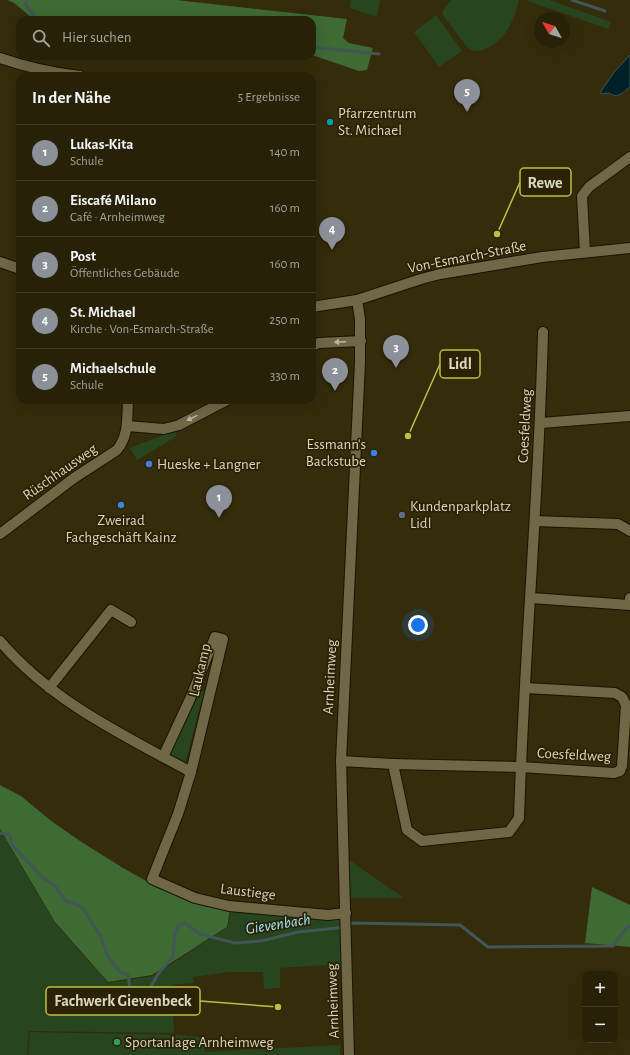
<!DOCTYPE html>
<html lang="de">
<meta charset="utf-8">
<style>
:root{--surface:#272108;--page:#332e16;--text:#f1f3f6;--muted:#a4a39c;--line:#433e29;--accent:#8c9099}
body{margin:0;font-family:"Alegreya Sans",sans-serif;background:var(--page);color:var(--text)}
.controls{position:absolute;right:12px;bottom:12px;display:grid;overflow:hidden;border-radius:8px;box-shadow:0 4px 16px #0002}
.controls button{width:36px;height:36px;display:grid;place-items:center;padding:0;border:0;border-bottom:1px solid var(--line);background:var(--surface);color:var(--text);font:20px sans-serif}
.compass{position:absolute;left:534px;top:12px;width:36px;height:36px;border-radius:50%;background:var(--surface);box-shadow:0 4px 16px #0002;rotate:309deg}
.you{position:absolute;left:418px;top:625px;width:14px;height:14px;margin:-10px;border:3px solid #fff;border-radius:50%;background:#1a73e8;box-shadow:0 0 0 6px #1a73e833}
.badge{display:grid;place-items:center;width:26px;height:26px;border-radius:50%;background:var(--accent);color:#fff;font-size:13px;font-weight:700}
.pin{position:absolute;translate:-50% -33px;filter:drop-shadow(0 1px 2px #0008)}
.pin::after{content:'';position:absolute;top:21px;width:14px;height:12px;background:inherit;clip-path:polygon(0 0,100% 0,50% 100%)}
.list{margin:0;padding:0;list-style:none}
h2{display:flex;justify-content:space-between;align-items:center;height:52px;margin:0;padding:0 16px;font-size:17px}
h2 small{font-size:13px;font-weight:400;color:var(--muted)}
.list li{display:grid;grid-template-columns:26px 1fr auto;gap:12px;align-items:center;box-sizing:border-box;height:56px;padding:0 16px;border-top:1px solid var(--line)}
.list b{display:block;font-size:15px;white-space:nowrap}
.list p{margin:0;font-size:13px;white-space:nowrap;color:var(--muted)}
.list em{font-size:13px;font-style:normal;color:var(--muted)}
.icon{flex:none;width:22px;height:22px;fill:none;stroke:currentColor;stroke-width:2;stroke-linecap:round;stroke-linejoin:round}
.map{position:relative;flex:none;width:630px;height:1055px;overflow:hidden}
.search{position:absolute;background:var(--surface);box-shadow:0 4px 16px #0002;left:16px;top:16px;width:300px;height:44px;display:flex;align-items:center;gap:10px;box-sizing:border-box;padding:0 14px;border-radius:12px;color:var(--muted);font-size:15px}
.panel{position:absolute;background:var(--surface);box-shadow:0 4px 16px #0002;left:16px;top:72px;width:300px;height:332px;border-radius:12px}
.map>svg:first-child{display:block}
</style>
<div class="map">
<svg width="630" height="1055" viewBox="0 0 630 1055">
<rect width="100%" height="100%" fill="#342c0b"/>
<!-- green -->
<g fill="#27451f">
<path d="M351 0H380L377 17 350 8Z"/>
<path d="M451 0H519C514 21 506 40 485 49 478 52 473 52 467 47L442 14 444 9Z"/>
<path d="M525 0H550L611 22 608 29Z"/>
<path d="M436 15 462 51 439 67 414 32Z"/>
<path d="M174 431 177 436 137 460 130 448Z"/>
<path d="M198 690 204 691 185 764 168 755Z"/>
<path d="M0 830 55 923 108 983 153 976 228 927 231 910 341 912 342 964 280 968V988L264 989 263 972H230L193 977 194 983 172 985 174 1033 29 1031 27 1055H0Z"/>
<path d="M349 860 404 898H350Z"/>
<path d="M30 1032 179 1035 204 1038 205 1052 340 1045V1055H28Z"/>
</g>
<!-- forest -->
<g fill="#3e6a33">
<path d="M7 0H176L347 19 343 38 349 43 373 48 367 70 359 71 312 55V20H43L31 17 14 3Z"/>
<path d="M0 785 21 796 50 820 80 841 123 868 150 883 230 910 227 927 152 975 108 982 55 922 0 829Z"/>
<path d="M592 887 630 905V947L585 943Z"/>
</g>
<!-- water -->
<path fill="#011f27" stroke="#425656" d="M630 55V87C622 93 618 99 609 93L601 94V91L615 71Z"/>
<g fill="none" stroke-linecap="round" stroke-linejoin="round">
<!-- stream -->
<g stroke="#425656" stroke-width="3">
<path d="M27 0 25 4 36 18 55 20"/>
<path d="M572 0 605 11"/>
<path d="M312 47 379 54"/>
<path d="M0 833 9 834 13 846 44 879 54 885 66 901 82 907 101 937 108 957 120 972 128 975 130 988 138 993 150 988 158 974 173 957 175 932 179 925 185 923 200 934 235 943 261 941 298 932 337 928 353 923 460 925 488 947 613 946 628 926 630 927"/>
</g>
<!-- minor casing -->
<g stroke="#1a1400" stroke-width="12">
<g id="minor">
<path d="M0 58C26 67 52 73 80 76"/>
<path d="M585 252 582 196 589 187 630 157"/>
<path d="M0 262 20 269"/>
<path d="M312 307 357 300 421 279 440 274 542 257 630 248"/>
<path d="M312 346 319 343 361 341"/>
<path d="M541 423 630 416"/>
<path d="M127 426 164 429 179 425 227 400"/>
<path d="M535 521 618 524 630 531"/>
<path d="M0 534 74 478 117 450C129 435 127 418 128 400"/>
<path d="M531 598 630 605V598"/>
<path d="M0 641C51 701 123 735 191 772"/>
<path d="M49 688 111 610 131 622"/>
<path d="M163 757 190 699 215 637 223 639 191 772 178 814 152 879 195 898 229 906 328 915 346 913"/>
<path d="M341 761 393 764 407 830 422 841 509 832 519 818C524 656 539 494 543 332"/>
<path d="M393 764 521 767 614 773 620 771 622 766 626 705 622 697 615 693 526 688"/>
<path d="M349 1055 341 761 360 362V319L357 300"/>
</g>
</g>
<!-- minor -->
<use href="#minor" stroke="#6f6746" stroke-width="10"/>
</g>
<!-- one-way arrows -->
<defs><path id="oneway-solid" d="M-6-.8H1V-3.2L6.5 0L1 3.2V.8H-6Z"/></defs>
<g fill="#bab59e">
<use href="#oneway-solid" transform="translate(340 342) rotate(177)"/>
<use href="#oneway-solid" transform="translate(192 418) rotate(154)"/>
</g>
<!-- markers -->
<circle fill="#0f9aa8" stroke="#2a2202" stroke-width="1.5" cx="330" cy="122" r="4"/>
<g fill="#3f7fe0" stroke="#2a2202" stroke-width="1.5">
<circle cx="374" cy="453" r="4"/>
<circle cx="149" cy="464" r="4"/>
<circle cx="121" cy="505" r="4"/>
</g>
<circle fill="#5c6f8a" stroke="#2a2202" stroke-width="1.5" cx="402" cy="515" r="4"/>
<circle fill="#2e9e5b" stroke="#2a2202" stroke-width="1.5" cx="117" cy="1042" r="4"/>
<g text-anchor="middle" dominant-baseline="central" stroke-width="3.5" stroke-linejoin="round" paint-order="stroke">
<!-- poi labels -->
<g font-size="15" fill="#dad6c4" stroke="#2a2202" text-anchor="start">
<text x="338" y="113">Pfarrzentrum<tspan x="338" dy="17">St. Michael</tspan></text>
<text x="366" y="444" text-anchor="end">Essmann's<tspan x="366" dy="17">Backstube</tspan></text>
<text x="157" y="464">Hueske + Langner</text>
<text x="410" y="506">Kundenparkplatz<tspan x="410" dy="17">Lidl</tspan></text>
<text x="121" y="520" text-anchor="middle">Zweirad<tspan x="121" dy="17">Fachgeschäft Kainz</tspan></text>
<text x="125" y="1042">Sportanlage Arnheimweg</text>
</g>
<!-- street labels -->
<g font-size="15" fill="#dad6c4" stroke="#2a2202">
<text transform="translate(467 257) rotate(-11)">Von-Esmarch-Straße</text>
<text transform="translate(525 426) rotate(-87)">Coesfeldweg</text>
<text transform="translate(60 472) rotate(-35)">Rüschhausweg</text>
<text transform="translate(200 670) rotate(-77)">Laukamp</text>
<text transform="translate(330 677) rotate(-87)">Arnheimweg</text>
<text transform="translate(574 755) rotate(3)">Coesfeldweg</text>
<text transform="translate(248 892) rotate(7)">Laustiege</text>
<text transform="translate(333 1001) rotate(-92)">Arnheimweg</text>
</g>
<!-- water labels -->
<g font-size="16" font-style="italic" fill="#a0e7fc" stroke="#2a2202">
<text transform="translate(278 924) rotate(-9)">Gievenbach</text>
</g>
</g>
<!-- callouts -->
<path fill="none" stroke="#bac045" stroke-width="1.5" d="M497 234L520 182M408 436L440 364M278 1007L200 1001"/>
<g fill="#bac045" stroke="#2a2202" stroke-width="1.5">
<circle cx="497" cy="234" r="4"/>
<circle cx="408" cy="436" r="4"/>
<circle cx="278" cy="1007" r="4"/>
</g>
<g fill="#2a2202" stroke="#bac045" stroke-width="1.5">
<rect x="520" y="168" width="51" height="28" rx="4"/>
<rect x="440" y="350" width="40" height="28" rx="4"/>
<rect x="46" y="987" width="154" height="28" rx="4"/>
</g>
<g font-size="16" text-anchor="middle" font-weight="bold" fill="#dad6c4">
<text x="545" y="188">Rewe</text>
<text x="460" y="369">Lidl</text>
<text x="123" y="1006">Fachwerk Gievenbeck</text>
</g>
</svg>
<div class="controls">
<button>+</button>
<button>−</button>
</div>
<svg class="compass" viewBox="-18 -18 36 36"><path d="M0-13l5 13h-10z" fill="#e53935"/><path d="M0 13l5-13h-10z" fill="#a4a39c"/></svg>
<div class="you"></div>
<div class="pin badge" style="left:219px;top:518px">1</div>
<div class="pin badge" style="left:335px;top:391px">2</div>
<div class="pin badge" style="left:396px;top:368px">3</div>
<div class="pin badge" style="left:332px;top:250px">4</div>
<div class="pin badge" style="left:467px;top:112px">5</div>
<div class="search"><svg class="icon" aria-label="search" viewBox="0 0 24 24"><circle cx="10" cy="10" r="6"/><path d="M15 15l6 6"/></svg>Hier suchen</div>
<section class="panel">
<h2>In der Nähe<small>5 Ergebnisse</small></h2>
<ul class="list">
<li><span class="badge">1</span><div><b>Lukas-Kita</b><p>Schule</p></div><em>140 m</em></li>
<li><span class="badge">2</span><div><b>Eiscafé Milano</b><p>Café · Arnheimweg</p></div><em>160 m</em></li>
<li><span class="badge">3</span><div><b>Post</b><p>Öffentliches Gebäude</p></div><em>160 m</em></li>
<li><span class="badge">4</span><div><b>St. Michael</b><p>Kirche · Von-Esmarch-Straße</p></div><em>250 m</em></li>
<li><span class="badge">5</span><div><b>Michaelschule</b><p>Schule</p></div><em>330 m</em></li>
</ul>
</section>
</div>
